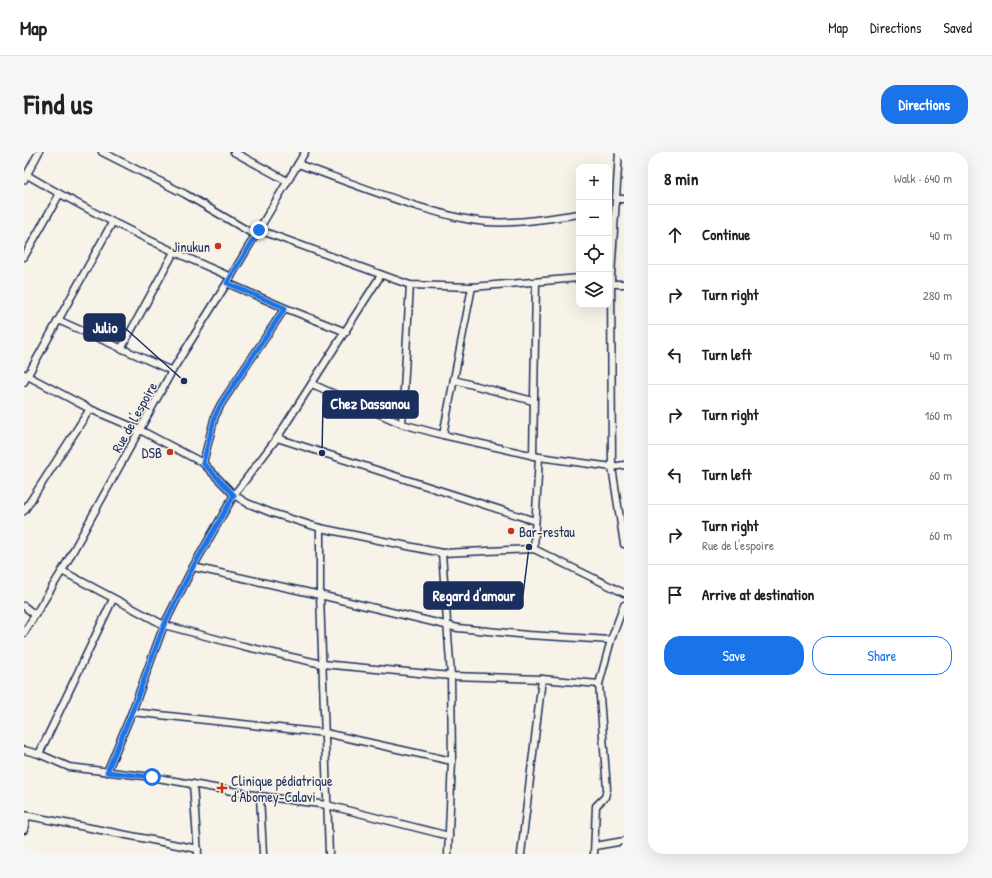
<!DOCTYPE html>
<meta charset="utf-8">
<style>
:root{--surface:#fff;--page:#f6f6f6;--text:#202124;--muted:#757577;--line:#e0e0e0;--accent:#1a73e8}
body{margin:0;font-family:"Patrick Hand",sans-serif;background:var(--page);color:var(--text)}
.controls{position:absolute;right:12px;top:12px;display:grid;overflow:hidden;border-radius:8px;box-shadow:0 4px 16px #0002}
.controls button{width:36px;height:36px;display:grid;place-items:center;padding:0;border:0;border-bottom:1px solid var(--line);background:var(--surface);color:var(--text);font:20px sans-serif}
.stop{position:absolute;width:12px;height:12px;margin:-9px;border:3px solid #1a73e8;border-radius:50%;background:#fff}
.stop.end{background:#1a73e8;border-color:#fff;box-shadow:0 1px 4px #0008}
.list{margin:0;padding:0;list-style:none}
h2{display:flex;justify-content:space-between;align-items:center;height:52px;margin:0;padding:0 16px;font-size:17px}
h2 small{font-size:13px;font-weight:400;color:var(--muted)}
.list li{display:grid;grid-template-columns:26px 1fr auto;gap:12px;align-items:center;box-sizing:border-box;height:60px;padding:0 16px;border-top:1px solid var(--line)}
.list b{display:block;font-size:15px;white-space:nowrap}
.list p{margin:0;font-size:13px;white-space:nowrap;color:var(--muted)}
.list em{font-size:13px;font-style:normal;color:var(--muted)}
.actions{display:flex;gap:8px;padding:12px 16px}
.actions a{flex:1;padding:9px 0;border:1px solid var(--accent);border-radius:16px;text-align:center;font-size:14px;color:var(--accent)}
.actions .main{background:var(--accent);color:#fff}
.icon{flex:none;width:22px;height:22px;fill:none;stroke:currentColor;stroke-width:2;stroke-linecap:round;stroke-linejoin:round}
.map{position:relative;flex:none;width:600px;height:702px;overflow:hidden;border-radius:16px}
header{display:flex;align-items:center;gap:24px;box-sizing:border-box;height:56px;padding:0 20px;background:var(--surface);border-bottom:1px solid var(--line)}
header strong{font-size:19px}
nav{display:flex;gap:22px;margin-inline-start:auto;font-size:14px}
.intro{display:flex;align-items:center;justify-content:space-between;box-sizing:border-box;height:96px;padding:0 24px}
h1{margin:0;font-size:28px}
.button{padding:10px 18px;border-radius:16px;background:var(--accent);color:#fff;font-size:14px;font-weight:700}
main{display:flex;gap:24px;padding:0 24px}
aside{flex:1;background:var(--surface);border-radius:16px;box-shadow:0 4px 16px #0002}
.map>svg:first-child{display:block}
</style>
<header>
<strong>Map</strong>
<nav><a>Map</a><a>Directions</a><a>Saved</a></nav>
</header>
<div class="intro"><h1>Find us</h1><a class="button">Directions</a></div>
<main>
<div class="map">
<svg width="600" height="702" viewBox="0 0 600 702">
<rect width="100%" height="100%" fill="#f7f3e8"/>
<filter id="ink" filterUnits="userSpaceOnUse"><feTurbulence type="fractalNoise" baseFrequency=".025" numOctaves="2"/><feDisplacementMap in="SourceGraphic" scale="8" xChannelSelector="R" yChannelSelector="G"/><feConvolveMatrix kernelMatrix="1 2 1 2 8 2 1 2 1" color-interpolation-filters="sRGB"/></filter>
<g filter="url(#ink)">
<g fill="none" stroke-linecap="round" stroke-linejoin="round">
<!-- minor casing -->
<g stroke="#1b2f5e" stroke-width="9">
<g id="minor">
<path d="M78 0 161 42 231 83"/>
<path d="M210 0 263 29"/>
<path d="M595 0 587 124 588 315 600 392"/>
<path d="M274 12C313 26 352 41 392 54 416 61 439 68 464 70 494 72 525 66 555 62"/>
<path d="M3 23C69 62 137 95 207 125"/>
<path d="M0 28 15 0"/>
<path d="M592 47H600"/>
<path d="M235 78 386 133 448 135 555 126"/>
<path d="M0 105 35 43"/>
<path d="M203 131 261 156 322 180"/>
<path d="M588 132H600"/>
<path d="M34 168 148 219"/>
<path d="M97 197 150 100"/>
<path d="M0 222 66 257 116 278 179 311 210 343 223 351 248 361 296 376 418 401 510 397 600 441"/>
<path d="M430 228 509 249"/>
<path d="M0 230 88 71"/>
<path d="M288 232 378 272 419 283 515 305 588 315 600 313"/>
<path d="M378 272 386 133"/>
<path d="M419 283 448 135"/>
<path d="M253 286 511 369"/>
<path d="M509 304 512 130"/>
<path d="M179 311 191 264 197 252 261 156"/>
<path d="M0 359 66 257"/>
<path d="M296 376V443L305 702"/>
<path d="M510 397 515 305"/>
<path d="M418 401 427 524 428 609 424 702"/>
<path d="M169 415 296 443 434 476 504 483 587 488"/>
<path d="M38 419 140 473 219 494 298 512 427 524 518 527 575 532"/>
<path d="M0 454 11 463"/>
<path d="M0 481 38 419 148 219 203 131 281 0"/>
<path d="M108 560 301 581 428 609"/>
<path d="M0 598 15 602 45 615 128 625 236 644 303 653 425 684"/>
<path d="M15 602 89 447"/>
<path d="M83 620 108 560 140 473 169 415 210 343 253 286 357 123"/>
<path d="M169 632 174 702"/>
<path d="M236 644 239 702"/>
<path d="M0 663 174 697"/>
<path d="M0 678 3 664"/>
<path d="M571 694 600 689"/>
<path d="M497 702 518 527"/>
<path d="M570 702 572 654 581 645 583 637 575 532 587 488 600 453"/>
</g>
</g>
<!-- minor -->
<use href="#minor" stroke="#f7f3e8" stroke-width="6"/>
</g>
</g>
<g fill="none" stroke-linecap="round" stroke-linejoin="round" filter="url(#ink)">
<!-- route -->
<path stroke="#1a73e8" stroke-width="5" d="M128 625 83 620 108 560 140 473 169 415 210 343 179 311 191 264 197 252 261 156 203 131 235 78"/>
</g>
<!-- markers -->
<g fill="#c8321e" stroke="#f7f3e8" stroke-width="1.5">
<circle cx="194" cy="94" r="4"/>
<circle cx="146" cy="300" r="4"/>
<circle cx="487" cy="379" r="4"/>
<path d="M196 630h4v4h4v4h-4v4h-4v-4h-4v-4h4z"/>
</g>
<g text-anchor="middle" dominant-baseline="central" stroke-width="3" stroke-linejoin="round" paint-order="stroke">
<!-- poi labels -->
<g font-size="14" fill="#1b2f5e" stroke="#f7f3e8" text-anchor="end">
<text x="186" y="94">Jinukun</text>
<text x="138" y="300">DSB</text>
<text x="495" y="379" text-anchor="start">Bar-restau</text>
<text x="207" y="628" text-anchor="start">Clinique pédiatrique<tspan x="207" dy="16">d’Abomey-Calavi</tspan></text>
</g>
<!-- street labels -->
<g font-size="14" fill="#1b2f5e" stroke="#f7f3e8">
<text transform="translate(110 265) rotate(-61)">Rue de l'espoire</text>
</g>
</g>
<!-- callouts -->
<path fill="none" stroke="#1b2f5e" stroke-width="1.5" d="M160 229L101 176M298 301L299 252M505 395L499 443"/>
<g fill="#1b2f5e" stroke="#f7f3e8" stroke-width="1.5">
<circle cx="160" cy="229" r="4"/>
<circle cx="298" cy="301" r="4"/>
<circle cx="505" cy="395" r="4"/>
</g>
<g fill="#1b2f5e" stroke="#1b2f5e" stroke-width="1.5">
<rect x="60" y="162" width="41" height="27" rx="4"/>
<rect x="299" y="239" width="95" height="27" rx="4"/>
<rect x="400" y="430" width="99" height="27" rx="4"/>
</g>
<g font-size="15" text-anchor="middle" font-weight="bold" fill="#fff">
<text x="81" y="181">Julio</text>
<text x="346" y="257">Chez Dassanou</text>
<text x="450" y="449">Regard d'amour</text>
</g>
</svg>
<div class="controls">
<button>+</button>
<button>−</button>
<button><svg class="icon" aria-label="locate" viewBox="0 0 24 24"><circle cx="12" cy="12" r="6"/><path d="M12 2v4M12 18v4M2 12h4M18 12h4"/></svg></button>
<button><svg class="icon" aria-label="layers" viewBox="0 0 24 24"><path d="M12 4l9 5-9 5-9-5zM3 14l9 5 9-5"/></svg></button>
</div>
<div class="stop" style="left:128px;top:625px"></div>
<div class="stop end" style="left:235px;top:78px"></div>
</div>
<aside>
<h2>8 min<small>Walk · 640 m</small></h2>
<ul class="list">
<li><svg class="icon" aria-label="ahead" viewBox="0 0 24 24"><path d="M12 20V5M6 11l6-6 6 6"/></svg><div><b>Continue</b></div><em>40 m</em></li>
<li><svg class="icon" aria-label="right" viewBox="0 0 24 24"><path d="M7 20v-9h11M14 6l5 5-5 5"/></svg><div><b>Turn right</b></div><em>280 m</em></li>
<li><svg class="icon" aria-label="left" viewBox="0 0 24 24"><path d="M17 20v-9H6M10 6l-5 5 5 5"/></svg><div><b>Turn left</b></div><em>40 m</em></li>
<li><svg class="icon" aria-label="right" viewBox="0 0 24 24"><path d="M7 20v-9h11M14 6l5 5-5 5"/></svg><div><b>Turn right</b></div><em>160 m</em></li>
<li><svg class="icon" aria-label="left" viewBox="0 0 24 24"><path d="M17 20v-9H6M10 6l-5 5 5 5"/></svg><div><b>Turn left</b></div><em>60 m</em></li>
<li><svg class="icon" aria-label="right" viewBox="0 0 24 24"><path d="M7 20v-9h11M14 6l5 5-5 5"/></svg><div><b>Turn right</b><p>Rue de l'espoire</p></div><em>60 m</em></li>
<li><svg class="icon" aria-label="arrive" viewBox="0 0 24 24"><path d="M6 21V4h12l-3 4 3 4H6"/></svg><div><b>Arrive at destination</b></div></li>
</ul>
<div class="actions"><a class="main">Save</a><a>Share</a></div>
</aside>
</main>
